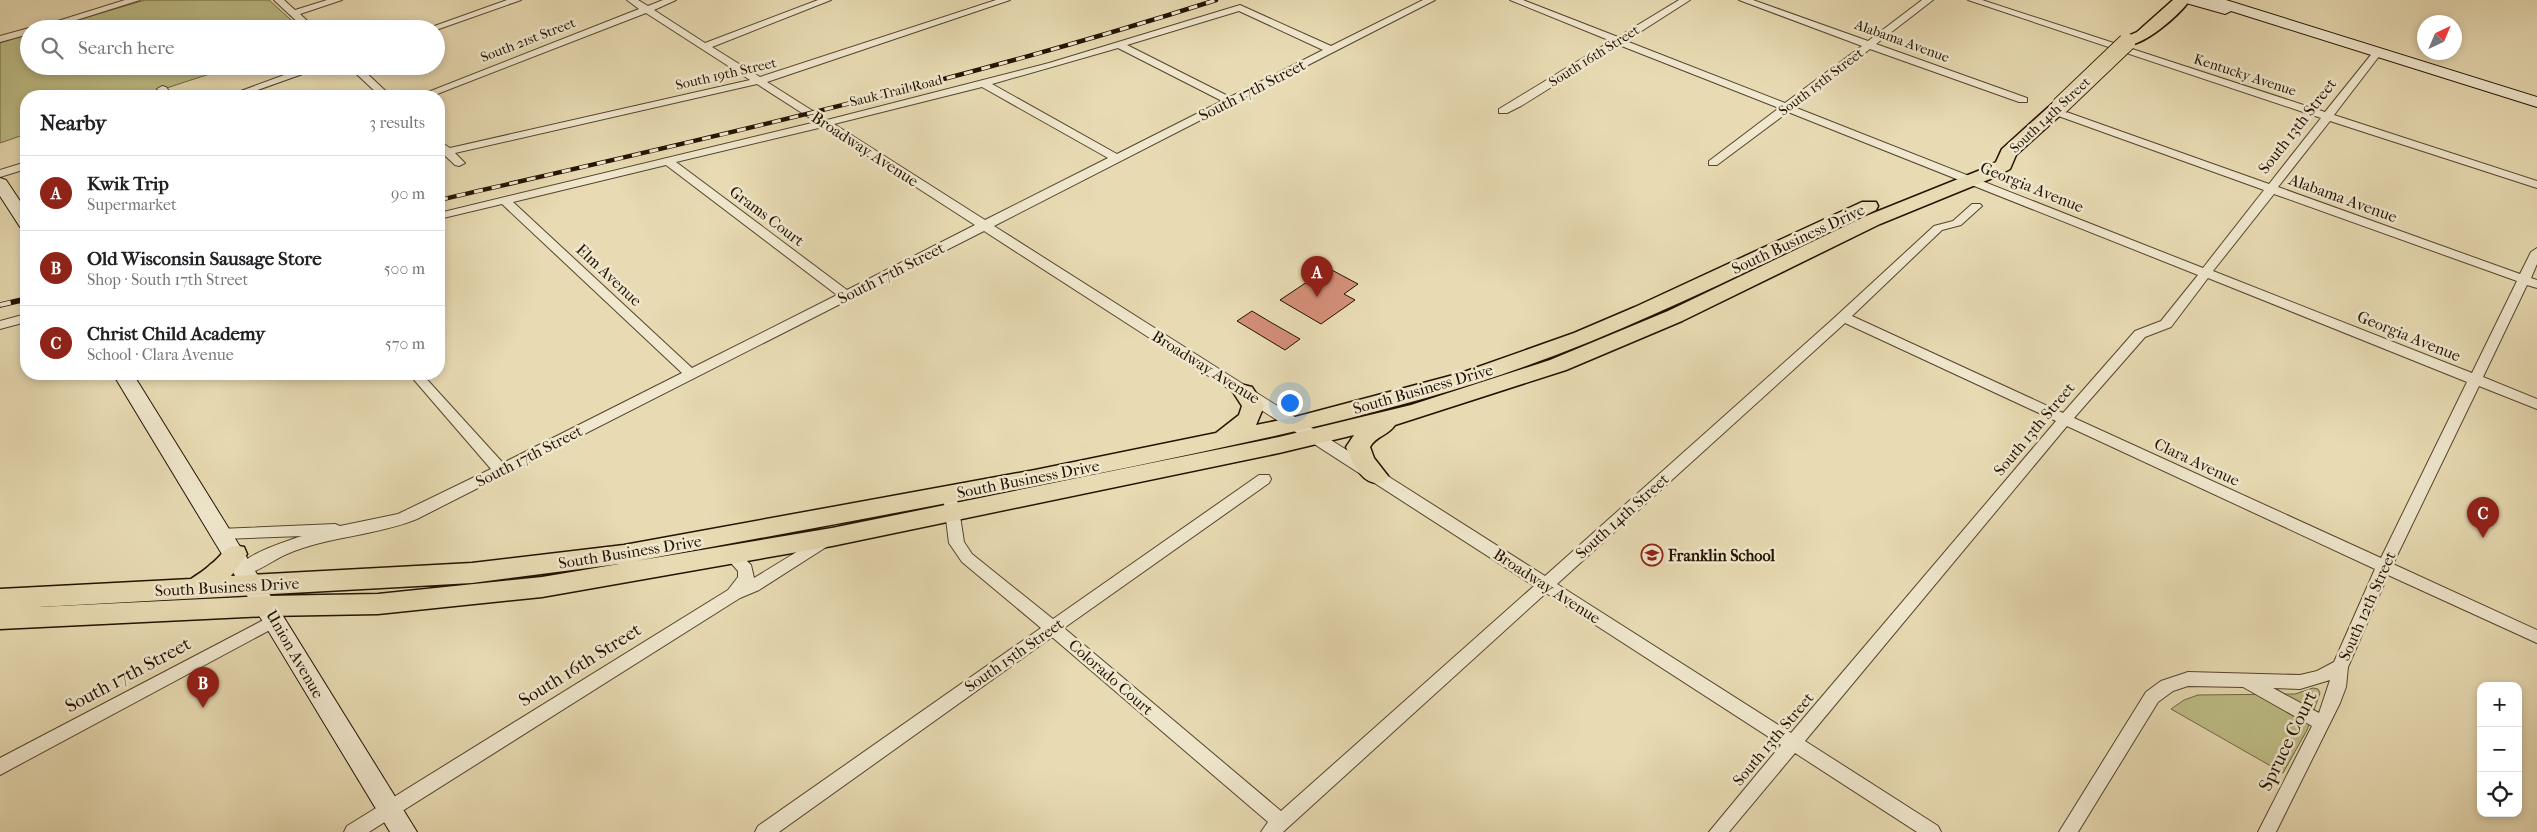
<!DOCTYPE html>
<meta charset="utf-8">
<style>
:root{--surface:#fff;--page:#f2f2f2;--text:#202124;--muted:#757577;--line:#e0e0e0;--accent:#8f2418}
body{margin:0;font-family:"IM FELL French Canon",serif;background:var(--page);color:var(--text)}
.controls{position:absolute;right:15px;bottom:15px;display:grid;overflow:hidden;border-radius:10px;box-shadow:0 2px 8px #0003}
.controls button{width:45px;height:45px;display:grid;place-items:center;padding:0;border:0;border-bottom:1px solid var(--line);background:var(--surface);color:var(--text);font:25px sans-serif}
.compass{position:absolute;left:2417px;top:15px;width:45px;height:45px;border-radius:50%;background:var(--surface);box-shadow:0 2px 8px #0003;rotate:44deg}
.you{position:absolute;left:1289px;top:402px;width:18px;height:18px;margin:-12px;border:4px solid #fff;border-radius:50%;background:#1a73e8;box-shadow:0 0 0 8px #1a73e833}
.badge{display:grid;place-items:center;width:32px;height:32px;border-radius:50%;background:var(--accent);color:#fff;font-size:16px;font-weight:700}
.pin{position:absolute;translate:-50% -41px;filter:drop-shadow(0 1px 2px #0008)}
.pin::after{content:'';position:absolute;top:26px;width:18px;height:15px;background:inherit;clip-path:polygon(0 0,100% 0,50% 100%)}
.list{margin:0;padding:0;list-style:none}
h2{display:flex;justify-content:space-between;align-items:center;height:65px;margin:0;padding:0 20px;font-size:21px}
h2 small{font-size:16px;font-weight:400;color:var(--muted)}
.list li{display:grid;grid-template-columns:32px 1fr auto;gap:15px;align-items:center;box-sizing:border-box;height:75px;padding:0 20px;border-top:1px solid var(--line)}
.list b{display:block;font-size:19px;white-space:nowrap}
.list p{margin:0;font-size:16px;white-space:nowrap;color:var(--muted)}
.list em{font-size:16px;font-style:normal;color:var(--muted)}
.icon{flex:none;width:28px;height:28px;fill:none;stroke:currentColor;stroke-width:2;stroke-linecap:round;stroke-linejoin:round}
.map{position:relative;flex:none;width:2537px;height:832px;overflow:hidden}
.search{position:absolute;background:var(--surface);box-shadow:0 2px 8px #0003;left:20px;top:20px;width:425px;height:55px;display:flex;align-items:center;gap:12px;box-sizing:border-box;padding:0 18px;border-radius:28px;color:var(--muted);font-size:19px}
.panel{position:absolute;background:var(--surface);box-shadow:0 2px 8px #0003;left:20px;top:90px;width:425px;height:290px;border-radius:20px}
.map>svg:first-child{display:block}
</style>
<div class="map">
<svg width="2537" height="832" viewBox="0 0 2537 832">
<rect width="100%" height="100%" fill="#e8dbb3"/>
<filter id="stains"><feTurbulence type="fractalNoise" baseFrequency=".004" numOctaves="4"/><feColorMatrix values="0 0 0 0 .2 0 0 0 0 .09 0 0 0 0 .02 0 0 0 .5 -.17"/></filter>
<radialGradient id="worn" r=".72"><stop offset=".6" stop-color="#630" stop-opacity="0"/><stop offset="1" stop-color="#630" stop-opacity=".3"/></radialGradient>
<!-- green -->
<g fill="#bebe87" stroke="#716844">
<path d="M145 0H269L301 29H47Z"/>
<path d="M29 34V66H234L142 96H26V134L0 143V43Z"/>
<path d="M2313 688 2318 689 2320 693 2307 730 2283 773 2171 709 2184 700 2198 695 2295 694Z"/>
</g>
<!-- building -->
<g fill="#d48f79" stroke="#241200">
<path d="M1328 268 1358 284 1344 294 1355 300 1321 324 1280 300Z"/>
<path d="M1252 311 1272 323 1300 339 1285 350 1237 321Z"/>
</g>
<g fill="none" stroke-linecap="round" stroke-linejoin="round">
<!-- street casing -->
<g stroke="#55442d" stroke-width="2">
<g id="street">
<path d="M125 0H140L48 29H32Z"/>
<path d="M274 0H284L295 10 327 0H342L300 14 316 29H305Z"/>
<path d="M507 0H521L436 30 426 29Z"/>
<path d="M627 0H638L648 6 663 0H676L654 10 705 43 818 0H831L712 47 760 77 996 0H1010L767 82 827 120 1049 63 1240 5 1331 46 1423 0H1435L994 226 1545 576 1833 319 1934 226 1953 221 1972 204H1980L1982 206 1961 225 1942 230 1852 316 2063 413 2135 331 2161 321 2198 275 1788 112 1717 165H1709V161L1779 108 1619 45 1521 106 1507 113H1499V109L1611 41 1510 0H1523L1618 37 1679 0H1690L1626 41 1785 103 1862 46 1739 0H1753L1868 41 1922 0H1933L1876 44 2027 98V102H2019L1870 49 1794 107 2203 268 2264 190 2050 113V109H2058L2269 184 2321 118 1968 0H1982L2325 112 2374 51H2380V55L2334 115 2537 181V188L2330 121 2278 187 2520 274 2531 252 2537 248V264L2531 278 2537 280V288L2527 285 2483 377 2537 399V409L2479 386 2393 564 2537 630V643L2388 575 2348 667 2346 687 2340 703 2276 832H2258L2312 726 2243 687 2188 686 2173 691 2158 702 2078 832H2059L2146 692 2161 681 2188 672 2300 675 2317 671 2334 662 2375 569 2067 426 1805 741 1938 826 1941 832H1917L1795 753 1729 832H1709L1781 745 1546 593 1283 832H1261L1268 822 1052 637 779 832H755L758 826 1041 628 962 562 949 543 944 503 946 499H956L958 503 964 542 972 554 1053 619 1259 475H1269L1271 479 1269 483 1064 628 1281 811 1534 586 984 231 417 519C375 536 329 536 287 554 274 559 250 578 239 574L236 570C245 554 284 542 302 536L223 539 218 537 215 533 218 529 335 524 340 526 398 514 491 469 409 374H422L503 463 682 373 502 204 439 219V213L816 122 757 84 455 153 465 163 459 166 455 165 439 150V141L450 148 750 80 646 13 432 96H418L639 9ZM1239 11 1323 50 1230 97 1127 45ZM1118 48 1222 101 1117 154 992 84ZM982 87 1108 158 985 220 834 124ZM823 127 975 225 847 290 676 162ZM666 165 837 295 692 368 513 202ZM2274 194 2517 281 2472 373 2213 271ZM2208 278 2467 382 2381 558 2074 418 2145 337 2171 327ZM1845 323 2056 421 1791 733 1557 584ZM2330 680 2319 713 2273 688 2300 689Z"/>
<path d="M29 28 32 29H29V34L0 42V36Z"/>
<path d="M309 66H325L241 96H227Z"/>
<path d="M348 66H359L391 96H380Z"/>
<path d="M162 86 166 87 173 96H163L157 89Z"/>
<path d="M26 162V169L0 177V170Z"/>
<path d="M26 314V322L0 329V321Z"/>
<path d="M826 534 831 536 834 540 831 544 759 590 740 598 369 832H344L347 826 728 590 738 577V571L724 555 727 551H737L751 565 754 578Z"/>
<path d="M275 614 281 616 283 620 281 624 0 775V758Z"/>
</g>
</g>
<!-- secondary casing -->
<g stroke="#241200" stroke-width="2">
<g id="secondary">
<path d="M2184 0H2226L2537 97V107L2231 11 2225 14 2186 3Z"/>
<path d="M0 178 6 180 26 210V228L20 227 0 196Z"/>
<path d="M113 374H133L417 832H390Z"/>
</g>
</g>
<!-- primary casing -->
<g stroke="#241200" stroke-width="3">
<g id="primary">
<path d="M2173 0H2190C2179 15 2141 50 2121 45L2119 42 2121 39 2137 32Z"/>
<path d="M2060 101 2066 102 2069 106 2066 110 2016 155 2010 169 1995 177 1880 224 1682 321 1566 370 1395 425C1389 435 1376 436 1370 447L1374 458 1388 476 1384 482C1363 488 1353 464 1346 447L1354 435 1279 453 832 546 542 597 378 614 267 616 0 629V589L191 579C198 574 205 570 211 564 224 555 225 542 244 547L247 554 231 576 472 563 624 545 1035 470 1216 433 1239 415 1242 406 1233 392 1236 387 1244 385 1252 387 1264 406 1256 425 1295 417 1461 373 1574 333 1635 307 1862 202H1876L1878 206 1876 210C1744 272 1615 339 1476 383 1364 418 1249 442 1135 466 969 500 803 530 636 561L832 528 1279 437 1411 405 1550 360 1668 311 1866 216 1983 169 1996 162 2002 149 2054 102ZM619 564 542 577 378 594 267 596 39 607 472 583Z"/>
</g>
</g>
<!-- street -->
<use href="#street" fill="#f0e8ce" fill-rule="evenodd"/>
<!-- secondary -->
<use href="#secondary" fill="#f0e8ce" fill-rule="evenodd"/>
<!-- primary -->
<use href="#primary" fill="#e8dbb3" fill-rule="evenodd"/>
<!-- rail-far1 casing -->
<g stroke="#241200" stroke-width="4.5">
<path id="rail-far1" d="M439 200C700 140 961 82 1216 0"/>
</g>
<!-- rail casing -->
<g stroke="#241200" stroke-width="5.5">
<path id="rail" d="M0 305 26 299"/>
</g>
<!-- rail-far1 -->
<use href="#rail-far1" stroke="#f0e8ce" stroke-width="3" stroke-dasharray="9" stroke-linecap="butt"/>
<!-- rail -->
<use href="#rail" stroke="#f0e8ce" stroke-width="4" stroke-dasharray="11" stroke-linecap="butt"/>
<!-- primary-bridge casing -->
<g stroke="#241200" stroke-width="19" stroke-linecap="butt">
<path id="primary-bridge" d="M2060 106 2127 42"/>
</g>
<!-- primary-bridge -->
<use href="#primary-bridge" stroke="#e8dbb3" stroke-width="17"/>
</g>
<!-- icons -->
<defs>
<g id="school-ring" transform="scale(1.125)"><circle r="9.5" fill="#f0e8ce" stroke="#8f2418" stroke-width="1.5"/><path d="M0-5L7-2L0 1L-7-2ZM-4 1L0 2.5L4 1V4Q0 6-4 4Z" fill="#8f2418"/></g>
</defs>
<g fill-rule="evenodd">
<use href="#school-ring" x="1652" y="555"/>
</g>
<g text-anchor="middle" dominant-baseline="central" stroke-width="5" stroke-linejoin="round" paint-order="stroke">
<!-- far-street labels -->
<g font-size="14" fill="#241200" stroke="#f0e8ce">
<text transform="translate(528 40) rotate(-21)">South 21st Street</text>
<text transform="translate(1902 41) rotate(20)">Alabama Avenue</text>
<text transform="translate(1594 56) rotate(-32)">South 16th Street</text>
<text transform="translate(726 74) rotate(-13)">South 19th Street</text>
<text transform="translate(2245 75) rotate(18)">Kentucky Avenue</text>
<text transform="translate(1821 82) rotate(-37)">South 15th Street</text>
<text transform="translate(896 91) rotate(-14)">Sauk Trail Road</text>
<text transform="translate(2050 115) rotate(-43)">South 14th Street</text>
</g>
<!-- street labels -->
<g font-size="16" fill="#241200" stroke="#f0e8ce">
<text transform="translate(1252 90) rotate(-27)">South 17th Street</text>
<text transform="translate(2297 126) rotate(-52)">South 13th Street</text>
<text transform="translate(865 149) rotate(33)">Broadway Avenue</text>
<text transform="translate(2032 187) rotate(22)">Georgia Avenue</text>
<text transform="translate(2343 198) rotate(20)">Alabama Avenue</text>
<text transform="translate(767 216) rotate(37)">Grams Court</text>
<text transform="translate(1798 239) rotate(-25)">South Business Drive</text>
<text transform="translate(891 273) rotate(-27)">South 17th Street</text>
<text transform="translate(609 275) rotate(43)">Elm Avenue</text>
<text transform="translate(2409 336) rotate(22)">Georgia Avenue</text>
<text transform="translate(1206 367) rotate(32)">Broadway Avenue</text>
<text transform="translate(1423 389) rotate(-16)">South Business Drive</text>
<text transform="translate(2034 429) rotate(-50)">South 13th Street</text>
<text transform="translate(529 456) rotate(-27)">South 17th Street</text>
<text transform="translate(2197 462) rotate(25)">Clara Avenue</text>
<text transform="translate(1028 479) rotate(-11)">South Business Drive</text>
<text transform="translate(1622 516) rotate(-42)">South 14th Street</text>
<text transform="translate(630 552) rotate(-9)">South Business Drive</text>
<text transform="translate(1547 586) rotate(33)">Broadway Avenue</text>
<text transform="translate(227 587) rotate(-3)">South Business Drive</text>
<text transform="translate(2367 606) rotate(-66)">South 12th Street</text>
<text transform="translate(295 654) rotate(60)">Union Avenue</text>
<text transform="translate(1014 655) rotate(-35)">South 15th Street</text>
<text transform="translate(1111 677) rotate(41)">Colorado Court</text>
<text transform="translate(1773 739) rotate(-50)">South 13th Street</text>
</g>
<!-- poi labels -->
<g font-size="16" font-weight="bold" fill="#241200" stroke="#f0e8ce" text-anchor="start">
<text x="1668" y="555">Franklin School</text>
</g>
<!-- near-street labels -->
<g font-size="19" fill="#241200" stroke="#f0e8ce">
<text transform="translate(580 665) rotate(-32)">South 16th Street</text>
<text transform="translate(128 675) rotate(-28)">South 17th Street</text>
<text transform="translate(2288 741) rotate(-64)">Spruce Court</text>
</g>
</g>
<rect width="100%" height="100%" filter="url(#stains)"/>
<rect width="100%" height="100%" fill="url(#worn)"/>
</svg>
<div class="controls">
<button>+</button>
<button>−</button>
<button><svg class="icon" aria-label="locate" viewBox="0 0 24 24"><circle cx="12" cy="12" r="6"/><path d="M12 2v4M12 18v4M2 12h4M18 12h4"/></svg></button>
</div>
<svg class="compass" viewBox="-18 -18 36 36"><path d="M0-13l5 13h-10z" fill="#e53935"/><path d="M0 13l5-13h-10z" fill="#757577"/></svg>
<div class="you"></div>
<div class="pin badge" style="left:1317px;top:297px">A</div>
<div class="pin badge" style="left:203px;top:708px">B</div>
<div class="pin badge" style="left:2483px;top:538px">C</div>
<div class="search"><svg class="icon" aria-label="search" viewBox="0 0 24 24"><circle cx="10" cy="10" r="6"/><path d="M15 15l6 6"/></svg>Search here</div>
<section class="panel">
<h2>Nearby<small>3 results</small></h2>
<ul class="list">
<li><span class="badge">A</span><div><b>Kwik Trip</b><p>Supermarket</p></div><em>90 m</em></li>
<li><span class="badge">B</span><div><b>Old Wisconsin Sausage Store</b><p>Shop · South 17th Street</p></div><em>500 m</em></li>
<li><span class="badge">C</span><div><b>Christ Child Academy</b><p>School · Clara Avenue</p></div><em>570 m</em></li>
</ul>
</section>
</div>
